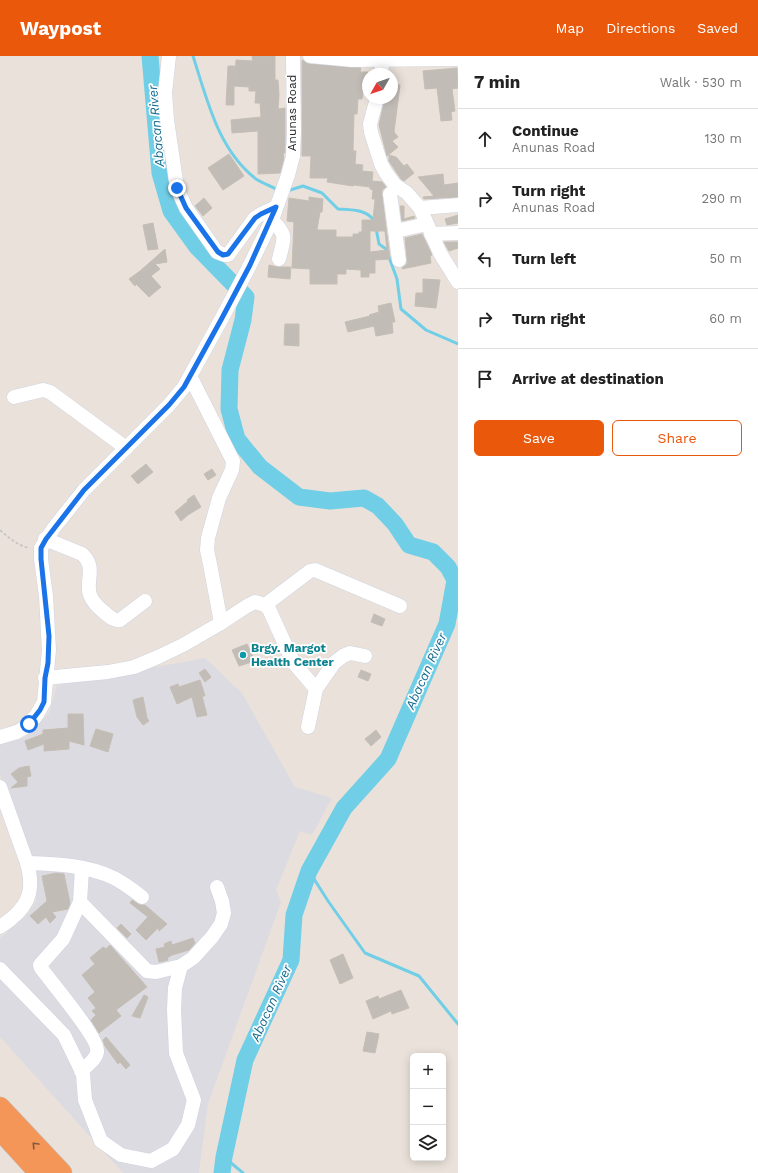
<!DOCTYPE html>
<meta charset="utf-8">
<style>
:root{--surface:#fff;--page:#f2f2f2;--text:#222;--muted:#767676;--line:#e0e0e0;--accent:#ea580c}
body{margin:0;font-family:"Work Sans",sans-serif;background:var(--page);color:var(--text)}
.controls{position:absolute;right:12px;bottom:12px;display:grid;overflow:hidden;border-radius:6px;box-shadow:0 2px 10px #0003}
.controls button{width:36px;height:36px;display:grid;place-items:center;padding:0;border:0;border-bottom:1px solid var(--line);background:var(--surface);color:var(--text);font:20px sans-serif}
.compass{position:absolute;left:362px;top:12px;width:36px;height:36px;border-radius:50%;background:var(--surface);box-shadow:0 2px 10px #0003;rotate:230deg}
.stop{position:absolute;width:12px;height:12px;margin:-9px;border:3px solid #1a73e8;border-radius:50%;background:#fff}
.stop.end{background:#1a73e8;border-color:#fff;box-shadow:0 1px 4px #0008}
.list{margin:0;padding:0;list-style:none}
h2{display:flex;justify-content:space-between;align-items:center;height:52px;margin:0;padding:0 16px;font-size:17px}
h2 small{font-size:13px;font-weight:400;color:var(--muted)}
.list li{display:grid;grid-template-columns:26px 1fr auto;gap:12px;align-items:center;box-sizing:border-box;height:60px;padding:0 16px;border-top:1px solid var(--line)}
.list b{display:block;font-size:15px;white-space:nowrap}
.list p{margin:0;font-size:13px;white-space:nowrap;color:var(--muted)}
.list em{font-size:13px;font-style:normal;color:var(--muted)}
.actions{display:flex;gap:8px;padding:12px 16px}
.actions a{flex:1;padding:9px 0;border:1px solid var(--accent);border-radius:6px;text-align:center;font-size:14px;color:var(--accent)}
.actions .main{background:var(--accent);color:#fff}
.icon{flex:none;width:22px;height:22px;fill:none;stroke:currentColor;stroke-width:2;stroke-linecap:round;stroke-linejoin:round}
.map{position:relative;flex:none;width:458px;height:1117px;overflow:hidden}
header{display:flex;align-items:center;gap:24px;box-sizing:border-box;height:56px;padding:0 20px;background:var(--accent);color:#fff}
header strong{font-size:19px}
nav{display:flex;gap:22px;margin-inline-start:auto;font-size:14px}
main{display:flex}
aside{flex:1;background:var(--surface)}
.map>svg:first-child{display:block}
</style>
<header>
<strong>Waypost</strong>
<nav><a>Map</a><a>Directions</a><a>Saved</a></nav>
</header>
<main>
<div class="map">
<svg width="458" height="1117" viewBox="0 0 458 1117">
<rect width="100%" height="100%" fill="#eae2da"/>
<!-- industrial -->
<path fill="#dcdbe2" d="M205 602 242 637 295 731 332 742 312 779 300 775 276 834 281 846 208 1048 199 1117H123L0 981V882L26 860 36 845 37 817 33 801 0 718V688L25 682 49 657 57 629Z"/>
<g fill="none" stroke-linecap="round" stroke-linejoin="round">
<!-- stream -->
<g stroke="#71cee7" stroke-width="3">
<path d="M193 0C207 43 218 94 256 123 262 127 271 130 278 134"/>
<path d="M287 135 303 130 322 137 338 153C351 154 367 153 374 165"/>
<path d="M376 172 379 188 386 193 397 223 401 253 426 274 458 288"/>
<path d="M455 524 458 531"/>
<path d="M309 815 328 845 365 897 419 920 458 968"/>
<path d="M224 1101 243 1117"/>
</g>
<!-- river -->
<path stroke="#71cee7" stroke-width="17" d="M150 0 160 117 171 155 197 191 246 241 243 264 230 314 229 353 237 383 260 411 299 441 330 445 364 442 378 450 395 468 409 489 433 496 448 511 455 524 447 568 388 703 344 752 309 815 294 859 291 904 245 1004 224 1101 222 1117"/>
</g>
<!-- building -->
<g fill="#c2bcb7" stroke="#c5beb4" fill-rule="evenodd">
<path d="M252 0H275V24H278L279 38 278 53 285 52V97H283L284 102 280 117 258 118V75L232 77 231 64 261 61 260 47H255L256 35H249V31L234 30V49H226L228 10H235V22L236 4 253 5Z"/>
<path d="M302 4 309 8 361 12 360 16H368L366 27H364L362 43H358L357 58H354L353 95H356L355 108 363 109 362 115 373 116 372 125 382 126 386 131 382 134V139L390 203 375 204V217H369V221H361V214L346 213V218H337V228H310V213L292 212 294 166 287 165 289 142 309 145V141L323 143 322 156H320L317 174H336V181H353V178H359V176H362V164H373L375 143H372L373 134 370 133V131L354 129 353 130 327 126 328 122H310L311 100H302ZM370 175H385L387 194 370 196Z"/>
<path d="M457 12 458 32 452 33 455 55 451 56 452 64 441 65 437 32 425 33 423 15Z"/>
<path d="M392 28 400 29 394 76 398 81 392 85 398 91 387 100 379 69 385 42H392Z"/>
<path d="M229 98 244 120 223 134 208 112Z"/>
<path d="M389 99 396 101 404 110 407 108 414 117 404 125 401 123 389 105Z"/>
<path d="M443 118 444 129 458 127V141L424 143 423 141 434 140 418 121Z"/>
<path d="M204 142 212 152 203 160 195 150Z"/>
<path d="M400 150H404V163L414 160 415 162 402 165Z"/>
<path d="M458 159V167L447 169 445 163Z"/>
<path d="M153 167 158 193 148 194 143 169Z"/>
<path d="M422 178 432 199 430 200 431 207 402 213V212L407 208V203L405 182Z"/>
<path d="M444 186H458V192L449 195Z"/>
<path d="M165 193 167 206 155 208 160 213 151 220 161 231 149 241 136 228 135 230 129 223 140 215Z"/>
<path d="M269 209 277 211H291L290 223 268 221Z"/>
<path d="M423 223 440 224 436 252 415 250 416 237H423Z"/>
<path d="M391 247 395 266H392L393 277 376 280 374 270 348 276 345 266 370 260 369 259 379 256 378 250Z"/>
<path d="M285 268H299V290L284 289Z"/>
<path d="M146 408 153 416 138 428 131 420Z"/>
<path d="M212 413 216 419 208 424 204 418Z"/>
<path d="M194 439 201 451 188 459 181 465 175 456 188 445 187 444Z"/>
<path d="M374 558 385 563 382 570 371 566Z"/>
<path d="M247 588 255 605 239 610 232 594Z"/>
<path d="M205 613 211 621 205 626 199 617Z"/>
<path d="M361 614 371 618 368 625 358 621Z"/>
<path d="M200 624 205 640H202L207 659 197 661 192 641 177 648 170 631 178 628 179 631Z"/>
<path d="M143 641 147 662 149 665 143 669 137 661 133 644Z"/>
<path d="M68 658H83L84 689 69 685V693L44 695V688L28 694 25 685 43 678V674L68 672Z"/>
<path d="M96 673 113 678 108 696 90 690Z"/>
<path d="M376 674 381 681 371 690 365 683Z"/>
<path d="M29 710 31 720 27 721V730L11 732 18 726 11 718 19 712Z"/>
<path d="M56 817 64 818 70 847 68 853 52 856 56 861 50 867 46 861 38 868 30 860 47 845 42 820Z"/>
<path d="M132 844 140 849H145L167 868 159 875 158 872 146 884 136 874 148 861 130 847Z"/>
<path d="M121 868 131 878 127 882 117 872Z"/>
<path d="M193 882 195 887 189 894 172 899 167 902 168 904 159 906 156 893 165 891 164 888 171 885 172 889Z"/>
<path d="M110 889 147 931 116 954 121 960 99 977 91 964 96 959 92 955 96 952 88 942 95 936 82 919 95 908 90 902 103 891 106 893Z"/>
<path d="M343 898 353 922 340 928 330 904Z"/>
<path d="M401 934 409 952 392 958 391 955 373 963 366 945 378 940 379 943Z"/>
<path d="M144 939 148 941 140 962 132 960Z"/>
<path d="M367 976 379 978 375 997 363 995Z"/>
<path d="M106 981 130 1009 126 1013 120 1006 118 1008 105 990 103 984Z"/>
</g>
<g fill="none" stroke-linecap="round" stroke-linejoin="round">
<!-- minor casing -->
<g stroke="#cfd3e0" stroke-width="15">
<g id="minor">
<path d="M169 0 165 37 167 64 177 132 186 152 217 196 225 199H228L255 162 261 158 276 151"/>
<path d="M310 0 352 4 458 3"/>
<path d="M381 18 383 0"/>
<path d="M377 42 370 68 371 76 381 108 386 117 395 129 407 137 420 152 440 197 458 226"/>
<path d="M390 138 399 204"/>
<path d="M420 152 458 149"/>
<path d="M272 164C288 180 284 182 279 203"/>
<path d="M400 174 427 168"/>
<path d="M431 178 458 177"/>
<path d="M190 320 233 405 232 414 219 442 208 482 207 494 210 508 221 567"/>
<path d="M14 341 43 334 50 336 126 392"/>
<path d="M45 483 82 498C97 511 85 525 90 539 93 547 98 551 104 556 109 560 113 565 120 564L145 545"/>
<path d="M265 549 310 515 315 514 400 550"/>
<path d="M45 622 108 616 134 611 158 601 183 589 221 567 247 550 255 546 265 549 269 553 293 606 316 633"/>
<path d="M308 671 316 633 334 607 343 600 350 597 365 600"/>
<path d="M0 681 17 676 24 672 36 660 44 646 49 594 46 540 41 503V492L53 473 84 434 169 349 184 331 222 262 250 209 272 164 288 119 293 100 294 75 293 0"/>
<path d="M0 731 27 807C36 838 26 854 0 871"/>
<path d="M27 807C56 808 87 809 114 822 124 827 133 834 142 841"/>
<path d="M80 846 147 915 156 916 181 910 193 902 212 881 221 868 224 857 222 845 217 831"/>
<path d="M0 913 64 979 83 1018 85 1044 101 1085 121 1099 151 1105 173 1093 188 1069 194 1044 176 997 174 954 175 932 181 910"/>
<path d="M81 1015C86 1010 96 1004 97 996 100 983 51 926 41 912L40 909 63 883 80 846 82 812"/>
</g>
</g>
<!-- highway casing -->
<g stroke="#c3c3c3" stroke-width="21">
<g id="highway">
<path d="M0 1051 62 1117"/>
<path d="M0 1074 39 1117"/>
</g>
</g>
<!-- path -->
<path stroke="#c3c3c3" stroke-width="1.5" stroke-dasharray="3 2" stroke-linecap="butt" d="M0 474C9 482 17 489 29 492"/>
<!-- minor -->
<use href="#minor" stroke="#fff" stroke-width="14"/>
<!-- highway -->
<use href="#highway" stroke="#f59659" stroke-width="20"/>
</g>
<!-- one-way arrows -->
<defs><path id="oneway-chevron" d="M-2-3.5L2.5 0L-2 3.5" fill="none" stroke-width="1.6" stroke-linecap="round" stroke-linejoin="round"/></defs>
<use stroke="#845a3e" href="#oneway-chevron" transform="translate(35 1089) rotate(-133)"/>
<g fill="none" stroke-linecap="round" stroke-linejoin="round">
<!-- route -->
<path stroke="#1a73e8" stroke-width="5" d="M29 668 40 654 44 646 45 622 48 607 49 580 41 503V492L46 483 84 434 169 349 184 331 222 262 250 209 276 151 261 158 255 162 228 198 223 199 218 196 186 152 177 132"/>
</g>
<!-- markers -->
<circle fill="#0f9aa8" stroke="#fff" stroke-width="1.5" cx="243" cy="599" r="4"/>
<g text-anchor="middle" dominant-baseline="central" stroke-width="3.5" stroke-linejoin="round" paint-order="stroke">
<!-- street labels -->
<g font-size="12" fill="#282828" stroke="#fff">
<text transform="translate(292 57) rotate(-90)">Anunas Road</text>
</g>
<!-- culture labels -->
<g font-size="12" font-weight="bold" fill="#0d838f" stroke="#fff" text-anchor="start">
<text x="251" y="592">Brgy. Margot<tspan x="251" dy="14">Health Center</tspan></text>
</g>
<!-- water labels -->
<g font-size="13" font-style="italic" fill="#146b90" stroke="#fff">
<text transform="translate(156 70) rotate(-95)">Abacan River</text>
<text transform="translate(426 615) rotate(-66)">Abacan River</text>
<text transform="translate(271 947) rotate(-66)">Abacan River</text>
</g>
</g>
</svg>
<div class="controls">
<button>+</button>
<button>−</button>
<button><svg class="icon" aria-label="layers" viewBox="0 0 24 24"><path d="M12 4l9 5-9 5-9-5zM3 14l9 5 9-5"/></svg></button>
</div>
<svg class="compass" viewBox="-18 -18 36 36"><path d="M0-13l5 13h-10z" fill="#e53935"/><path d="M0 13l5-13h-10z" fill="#767676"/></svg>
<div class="stop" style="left:29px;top:668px"></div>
<div class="stop end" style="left:177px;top:132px"></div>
</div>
<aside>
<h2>7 min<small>Walk · 530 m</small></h2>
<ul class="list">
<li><svg class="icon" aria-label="ahead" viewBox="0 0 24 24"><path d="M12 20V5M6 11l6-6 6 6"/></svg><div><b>Continue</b><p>Anunas Road</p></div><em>130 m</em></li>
<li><svg class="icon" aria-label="right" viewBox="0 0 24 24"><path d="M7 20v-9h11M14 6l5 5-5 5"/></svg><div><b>Turn right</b><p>Anunas Road</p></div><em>290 m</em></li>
<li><svg class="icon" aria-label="left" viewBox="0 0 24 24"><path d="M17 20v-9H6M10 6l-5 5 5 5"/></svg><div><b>Turn left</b></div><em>50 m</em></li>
<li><svg class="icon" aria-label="right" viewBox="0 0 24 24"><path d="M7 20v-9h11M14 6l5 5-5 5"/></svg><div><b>Turn right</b></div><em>60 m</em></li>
<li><svg class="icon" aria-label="arrive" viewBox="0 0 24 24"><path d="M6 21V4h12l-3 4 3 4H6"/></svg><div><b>Arrive at destination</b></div></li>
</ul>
<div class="actions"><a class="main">Save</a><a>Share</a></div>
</aside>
</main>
